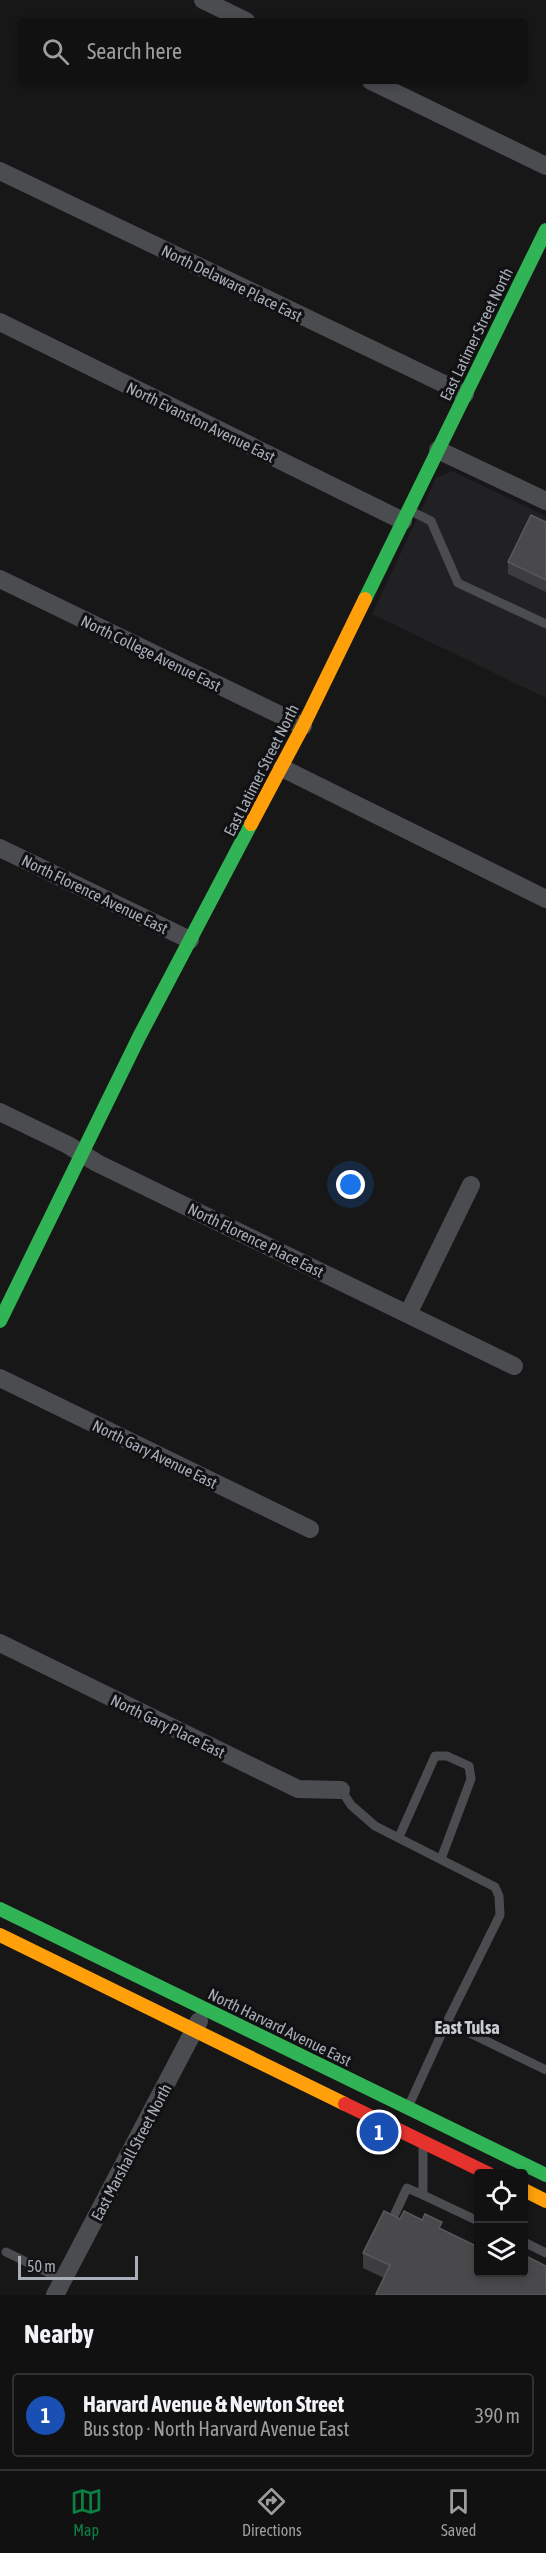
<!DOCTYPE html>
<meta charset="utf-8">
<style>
:root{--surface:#111;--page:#1e1f1f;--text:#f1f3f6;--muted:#9c9d9f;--line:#303131;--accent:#0b8043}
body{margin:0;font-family:"Asap Condensed",sans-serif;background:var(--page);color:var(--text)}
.controls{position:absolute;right:18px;bottom:18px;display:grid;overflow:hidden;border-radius:6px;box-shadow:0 3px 9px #0003}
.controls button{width:54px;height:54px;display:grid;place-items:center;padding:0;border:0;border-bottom:2px solid var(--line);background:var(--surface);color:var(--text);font:30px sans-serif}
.scale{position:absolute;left:18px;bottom:15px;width:120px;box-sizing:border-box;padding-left:6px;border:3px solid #a8adb8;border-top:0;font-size:16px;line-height:21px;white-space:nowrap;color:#a8adb8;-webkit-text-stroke:4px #111113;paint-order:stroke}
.you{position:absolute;left:351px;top:1185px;width:21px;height:21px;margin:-15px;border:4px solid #fff;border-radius:50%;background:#1a73e8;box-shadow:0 0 0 9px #1a73e833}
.badge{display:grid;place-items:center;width:39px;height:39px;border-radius:50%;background:var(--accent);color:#fff;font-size:20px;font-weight:700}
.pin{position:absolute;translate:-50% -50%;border:3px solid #fff;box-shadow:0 2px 6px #0006}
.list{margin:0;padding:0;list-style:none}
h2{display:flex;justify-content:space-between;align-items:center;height:78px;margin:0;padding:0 24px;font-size:26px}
h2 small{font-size:20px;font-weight:400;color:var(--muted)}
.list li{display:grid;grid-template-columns:39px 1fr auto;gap:18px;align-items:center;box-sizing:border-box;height:84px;margin:0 12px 12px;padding:0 12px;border:2px solid var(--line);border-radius:6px}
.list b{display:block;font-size:22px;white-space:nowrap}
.list p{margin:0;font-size:20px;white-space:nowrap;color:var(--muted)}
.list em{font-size:20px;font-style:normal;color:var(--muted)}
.icon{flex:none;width:33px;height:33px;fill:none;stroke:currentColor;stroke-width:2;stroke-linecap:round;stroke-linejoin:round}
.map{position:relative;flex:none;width:546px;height:2295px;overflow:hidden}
.search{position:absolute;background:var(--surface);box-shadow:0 3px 9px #0003;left:18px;right:18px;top:18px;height:66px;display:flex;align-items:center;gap:15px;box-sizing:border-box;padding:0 21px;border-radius:6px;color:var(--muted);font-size:22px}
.sheet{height:174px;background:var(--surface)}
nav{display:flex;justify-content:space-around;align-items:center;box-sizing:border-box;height:84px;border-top:2px solid var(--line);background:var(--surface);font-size:16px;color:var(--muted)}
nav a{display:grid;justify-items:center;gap:3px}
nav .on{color:var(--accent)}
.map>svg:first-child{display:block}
</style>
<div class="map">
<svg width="546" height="2295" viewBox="0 0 546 2295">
<rect width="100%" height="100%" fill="#171717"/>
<!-- built -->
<path fill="#212123" d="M452 471 546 516V698L372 614 436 478Z"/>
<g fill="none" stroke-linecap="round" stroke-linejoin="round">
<!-- lane -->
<g stroke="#4b4c50" stroke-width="9">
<path d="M411 511 431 521 458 583 546 624"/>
<path d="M341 1790 351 1805 375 1826 495 1887 499 1896 500 1915 447 2022"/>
<path d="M399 1837 435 1756H447L469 1766 471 1779 441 1859"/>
<path d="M409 2105 447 2022 546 2070"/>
<path d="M423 2144V2195L478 2221"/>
<path d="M393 2218 407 2188 423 2195"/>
<path d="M524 2242 546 2253"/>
<path d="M6 2252 63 2280"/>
</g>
<!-- street -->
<g stroke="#4b4c50" stroke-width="18">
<path d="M203 0 246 21"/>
<path d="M371 81 546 166"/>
<path d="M0 171 465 394"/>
<path d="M0 322 403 521"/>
<path d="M438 450 546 501"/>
<path d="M0 579 303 726"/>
<path d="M282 768 546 899"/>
<path d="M0 848 190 940"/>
<path d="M0 1112 68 1145 97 1163 514 1366"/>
<path d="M408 1314 471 1185"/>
<path d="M0 1378 310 1529"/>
<path d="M0 1643 298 1789 341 1790"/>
<path d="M55 2295 199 2021"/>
</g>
<!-- fast -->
<g stroke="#30b455" stroke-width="14">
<path d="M365 599 546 230"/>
<path d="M0 1321 139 1037 251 824"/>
<path d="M0 1909 546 2175"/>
</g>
<!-- slow -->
<g stroke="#ff9f0a" stroke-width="14">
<path d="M251 824 303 726 365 599"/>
<path d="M0 1935 345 2104"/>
<path d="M524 2190 546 2201"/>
</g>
<!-- jam -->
<path stroke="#e5322d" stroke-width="14" d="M345 2104 489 2174"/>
</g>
<!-- wall -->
<g fill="#3d3d3f">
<path d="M546 522V592L508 574V562Z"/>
<path d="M400 2219 442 2229 546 2295H376L384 2278 363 2268V2253Z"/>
</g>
<!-- building -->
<g fill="#49494c" stroke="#58595d" stroke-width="1.5">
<path d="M531 515 546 522V580L508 562Z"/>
<path d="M384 2211 400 2219 404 2211 422 2220 425 2214 442 2222 439 2228 478 2247V2272H524V2255L546 2266V2295H379L376 2294 390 2265 363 2253Z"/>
</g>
<g text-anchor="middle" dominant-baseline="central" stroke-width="6" stroke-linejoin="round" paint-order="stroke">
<!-- street labels -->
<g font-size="16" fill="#a8adb8" stroke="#111113">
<text transform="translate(232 283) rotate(26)">North Delaware Place East</text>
<text transform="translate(476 334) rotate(-64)">East Latimer Street North</text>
<text transform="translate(201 422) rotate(26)">North Evanston Avenue East</text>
<text transform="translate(151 653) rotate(26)">North College Avenue East</text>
<text transform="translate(261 770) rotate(-63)">East Latimer Street North</text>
<text transform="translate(95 894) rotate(26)">North Florence Avenue East</text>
<text transform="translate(256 1240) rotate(26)">North Florence Place East</text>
<text transform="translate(155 1454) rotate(26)">North Gary Avenue East</text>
<text transform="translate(168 1726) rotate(26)">North Gary Place East</text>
<text transform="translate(280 2027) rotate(26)">North Harvard Avenue East</text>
<text transform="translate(131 2152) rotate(-62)">East Marshall Street North</text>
</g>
<!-- neighbourhood labels -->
<g font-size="18" font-weight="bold" fill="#c9ccd4" stroke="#111113">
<text x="467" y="2027">East Tulsa</text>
</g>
</g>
</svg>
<div class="controls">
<button><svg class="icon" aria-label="locate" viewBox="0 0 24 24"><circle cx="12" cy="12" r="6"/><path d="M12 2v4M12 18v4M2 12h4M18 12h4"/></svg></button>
<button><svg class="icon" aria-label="layers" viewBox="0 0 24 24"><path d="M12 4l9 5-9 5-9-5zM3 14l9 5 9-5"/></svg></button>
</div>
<div class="scale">50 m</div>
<div class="you"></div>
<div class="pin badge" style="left:379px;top:2132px;background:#1a4fb4">1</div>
<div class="search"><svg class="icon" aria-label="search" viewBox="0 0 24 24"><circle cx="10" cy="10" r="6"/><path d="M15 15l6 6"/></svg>Search here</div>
</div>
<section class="sheet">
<h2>Nearby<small></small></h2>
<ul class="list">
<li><span class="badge" style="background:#1a4fb4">1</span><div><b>Harvard Avenue &amp; Newton Street</b><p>Bus stop · North Harvard Avenue East</p></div><em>390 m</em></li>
</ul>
</section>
<nav>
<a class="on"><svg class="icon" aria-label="map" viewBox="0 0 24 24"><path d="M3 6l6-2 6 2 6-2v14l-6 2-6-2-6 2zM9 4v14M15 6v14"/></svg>Map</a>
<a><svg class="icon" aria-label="directions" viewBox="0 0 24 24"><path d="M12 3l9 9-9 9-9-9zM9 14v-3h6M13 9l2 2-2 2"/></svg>Directions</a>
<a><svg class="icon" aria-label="saved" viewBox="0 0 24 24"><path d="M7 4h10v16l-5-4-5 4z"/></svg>Saved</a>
</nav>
